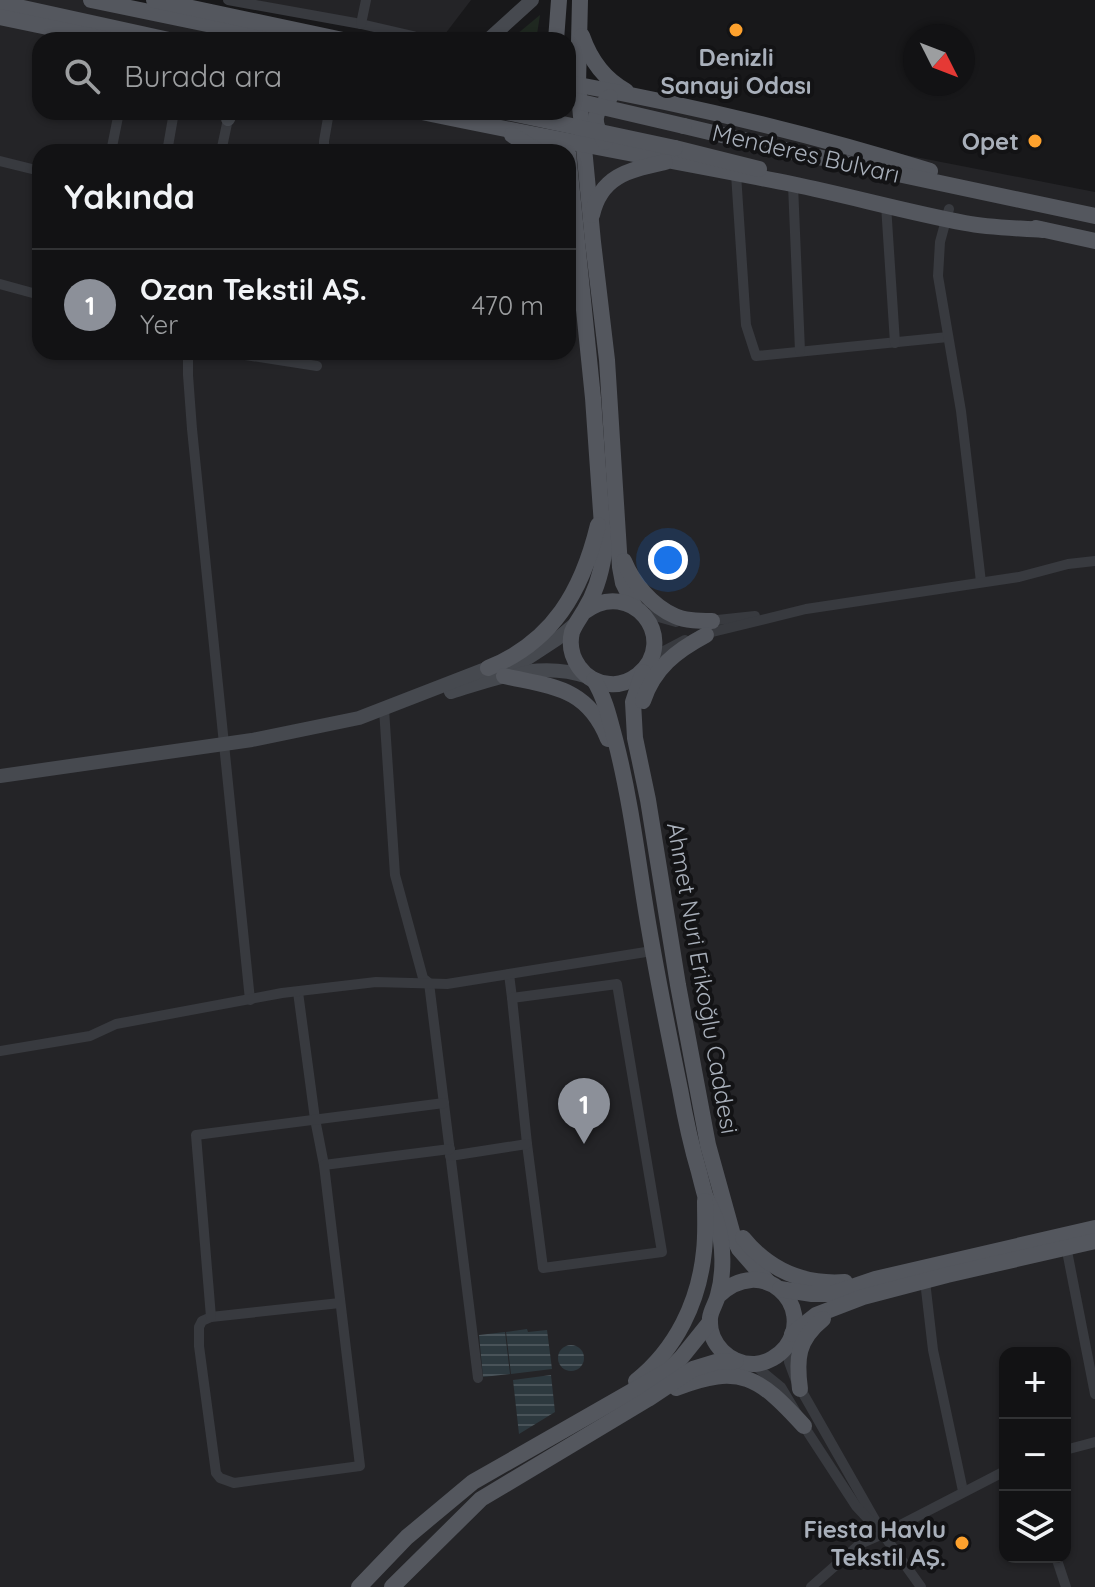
<!DOCTYPE html>
<html lang="tr">
<meta charset="utf-8">
<style>
:root{--surface:#121214;--page:#1f2022;--text:#f1f3f6;--muted:#9c9ea0;--line:#313234;--accent:#8c9099}
body{margin:0;font-family:Quicksand,sans-serif;background:var(--page);color:var(--text)}
.controls{position:absolute;right:24px;bottom:24px;display:grid;overflow:hidden;border-radius:16px;box-shadow:0 2px 6px #0004}
.controls button{width:72px;height:72px;display:grid;place-items:center;padding:0;border:0;border-bottom:2px solid var(--line);background:var(--surface);color:var(--text);font:40px sans-serif}
.compass{position:absolute;left:903px;top:24px;width:72px;height:72px;border-radius:50%;background:var(--surface);box-shadow:0 2px 6px #0004;rotate:132deg}
.you{position:absolute;left:668px;top:560px;width:28px;height:28px;margin:-20px;border:6px solid #fff;border-radius:50%;background:#1a73e8;box-shadow:0 0 0 12px #1a73e833}
.badge{display:grid;place-items:center;width:52px;height:52px;border-radius:50%;background:var(--accent);color:#fff;font-size:26px;font-weight:700}
.pin{position:absolute;translate:-50% -66px;filter:drop-shadow(0 2px 4px #0008)}
.pin::after{content:'';position:absolute;top:42px;width:28px;height:24px;background:inherit;clip-path:polygon(0 0,100% 0,50% 100%)}
.list{margin:0;padding:0;list-style:none}
h2{display:flex;justify-content:space-between;align-items:center;height:104px;margin:0;padding:0 32px;font-size:34px}
h2 small{font-size:26px;font-weight:400;color:var(--muted)}
.list li{display:grid;grid-template-columns:52px 1fr auto;gap:24px;align-items:center;box-sizing:border-box;height:112px;padding:0 32px;border-top:2px solid var(--line)}
.list b{display:block;font-size:30px;white-space:nowrap}
.list p{margin:0;font-size:26px;white-space:nowrap;color:var(--muted)}
.list em{font-size:26px;font-style:normal;color:var(--muted)}
.icon{flex:none;width:44px;height:44px;fill:none;stroke:currentColor;stroke-width:2;stroke-linecap:round;stroke-linejoin:round}
.map{position:relative;flex:none;width:1095px;height:1587px;overflow:hidden}
.search{position:absolute;background:var(--surface);box-shadow:0 2px 6px #0004;left:32px;top:32px;width:544px;height:88px;display:flex;align-items:center;gap:20px;box-sizing:border-box;padding:0 28px;border-radius:24px;color:var(--muted);font-size:30px}
.panel{position:absolute;background:var(--surface);box-shadow:0 2px 6px #0004;left:32px;top:144px;width:544px;height:216px;border-radius:24px}
.map>svg:first-child{display:block}
</style>
<div class="map">
<svg width="1095" height="1587" viewBox="0 0 1095 1587">
<defs>
<pattern id="grass-tufts" width="24" height="20" patternUnits="userSpaceOnUse" patternTransform="scale(2)"><rect width="24" height="20" fill="#1f2820"/><path d="M3 7l-1-3M5 7V3M7 7l1-3M15 17l-1-3M17 17v-4M19 17l1-3" fill="none" stroke="#3d453e"/></pattern>
<pattern id="water-rules" width="6" height="5" patternUnits="userSpaceOnUse" patternTransform="scale(2)"><rect width="6" height="5" fill="#2d393f"/><path d="M0 2.5h6" fill="none" stroke="#495359"/></pattern>
</defs>
<rect width="100%" height="100%" fill="#18181a"/>
<!-- built -->
<g fill="#242427" fill-rule="evenodd">
<path d="M0 0H115L318 40H40V112H568V89L1095 192V1587H0ZM40 152H568V352H40ZM1005 1353H1065V1557H1005Z"/>
<path d="M255 0H471L442 38Z"/>
</g>
<!-- grass -->
<path fill="url(#grass-tufts)" d="M540 15 536 40H510Z"/>
<!-- water -->
<g fill="url(#water-rules)">
<path d="M527 1329 528 1332 547 1330 552 1369 511 1374 506 1332Z"/>
<path d="M505 1332 510 1374 483 1377 479 1335Z"/>
<circle cx="571" cy="1358" r="13"/>
<path d="M551 1375 555 1412 519 1434 513 1380Z"/>
</g>
<g fill="none" stroke-linecap="round" stroke-linejoin="round">
<!-- street -->
<g stroke="#383a3f" stroke-width="10">
<path d="M228 0 361 24 413 36 419 40"/>
<path d="M361 24 366 0"/>
<path d="M111 152 119 112"/>
<path d="M167 152 174 112"/>
<path d="M221 152 228 119"/>
<path d="M324 152V141L329 112"/>
<path d="M0 161 40 171"/>
<path d="M736 174 746 325 756 356 948 337"/>
<path d="M793 185 800 351"/>
<path d="M886 205 895 343"/>
<path d="M949 209 940 242 938 276 961 411 981 582"/>
<path d="M0 284 40 295"/>
<path d="M188 352V375L192 429 250 1000"/>
<path d="M226 352 317 366"/>
<path d="M641 612 676 622"/>
<path d="M708 621 755 616"/>
<path d="M700 635 806 609 1019 577 1068 564 1095 561"/>
<path d="M651 661 664 651 685 640"/>
<path d="M384 709 395 875 423 978 429 983 478 1378"/>
<path d="M509 974 512 998"/>
<path d="M617 984 662 1252 543 1268 527 1144 512 998Z"/>
<path d="M298 992 315 1119 324 1165"/>
<path d="M0 1051 90 1036 116 1024 282 993 376 982 447 984 652 951"/>
<path d="M450 1156 527 1144"/>
<path d="M1066 1246 1095 1394"/>
<path d="M925 1281 933 1350 963 1491"/>
<path d="M340 1303 211 1317 202 1321 199 1327V1346L216 1473 220 1478 234 1483 360 1466 324 1165 450 1149"/>
<path d="M211 1317 196 1135 444 1103"/>
<path d="M788 1345 789 1362 796 1381 883 1534 921 1587"/>
<path d="M753 1364 781 1387 809 1434 856 1506 870 1521"/>
<path d="M1065 1450 1095 1442"/>
<path d="M1056 1557 1066 1587"/>
<path d="M811 1587 860 1544 883 1534 1005 1471"/>
</g>
<!-- secondary -->
<g stroke="#46494f" stroke-width="14">
<path d="M488 40 532 0"/>
<path d="M228 119 231 112"/>
<path d="M451 692C498 678 539 660 588 677"/>
<path d="M0 776 252 740 359 718 488 668 528 658 557 639 576 623"/>
</g>
<!-- primary -->
<g stroke="#54575e" stroke-width="16">
<path d="M91 0 285 40"/>
<path d="M154 0 343 40"/>
<path d="M580 0 578 85 593 242 607 360 620 567 623 583 635 607"/>
<path d="M0 3 169 40"/>
<path d="M0 17 110 40"/>
<path d="M582 36C590 59 604 79 626 91"/>
<path d="M556 40 559 0"/>
<path d="M568 83C690 105 811 134 930 171"/>
<path d="M422 112C545 138 669 160 792 184 850 196 907 212 965 223 990 228 1018 228 1043 230"/>
<path d="M684 126 785 150 1095 216"/>
<path d="M512 135 540 152"/>
<path d="M605 142C592 123 592 113 610 97"/>
<path d="M675 148 759 169"/>
<path d="M568 153 593 398 604 554C601 574 595 594 584 611 580 618 575 624 572 632 566 657 584 683 610 684 620 685 630 681 638 675 681 639 631 576 584 612"/>
<path d="M592 215C601 175 630 170 665 162"/>
<path d="M1036 228 1095 241"/>
<path d="M624 561C633 583 652 606 675 616 686 621 700 621 712 621"/>
<path d="M488 668C553 642 582 591 598 525"/>
<path d="M643 672 633 702 635 738 648 800 678 985 708 1145 734 1239 739 1249 768 1282"/>
<path d="M504 676C553 687 587 687 608 739"/>
<path d="M594 680C606 700 610 721 616 743 629 794 636 846 644 898 654 962 667 1026 680 1089 685 1117 691 1145 699 1172 701 1180 703 1188 705 1195 709 1205 714 1214 717 1223 724 1245 724 1274 718 1295 716 1304 711 1309 710 1318 708 1344 730 1365 755 1364 767 1363 779 1356 786 1347 816 1305 762 1253 718 1296"/>
<path d="M643 701C654 668 676 651 706 635"/>
<path d="M743 1238C769 1270 804 1285 845 1282"/>
<path d="M780 1289 812 1294H831L875 1279 1095 1228"/>
<path d="M792 1334 816 1315 863 1297 947 1275 1095 1241"/>
<path d="M636 1381C676 1349 699 1302 704 1251 706 1235 705 1218 705 1201"/>
<path d="M676 1388C741 1363 759 1377 804 1426"/>
<path d="M800 1389C796 1359 797 1340 823 1319"/>
<path d="M359 1587 407 1537 473 1482 669 1370 681 1358 710 1322"/>
<path d="M392 1587 481 1499 648 1399 693 1369 716 1362 736 1361"/>
</g>
<!-- primary-bridge -->
<g stroke="#54575e" stroke-width="16">
<path d="M568 99 684 126"/>
<path d="M506 112 675 148"/>
</g>
</g>
<!-- markers -->
<g fill="#fda12d" stroke="#131315" stroke-width="3">
<circle cx="736" cy="30" r="8"/>
<circle cx="1035" cy="141" r="8"/>
<circle cx="962" cy="1543" r="8"/>
</g>
<g text-anchor="middle" dominant-baseline="central" stroke-width="8" stroke-linejoin="round" paint-order="stroke">
<!-- poi labels -->
<g font-size="24" font-weight="bold" fill="#a9b0bb" stroke="#131315" text-anchor="end">
<text x="736" y="57" text-anchor="middle">Denizli<tspan x="736" dy="28">Sanayi Odası</tspan></text>
<text x="1019" y="141">Opet</text>
<text x="946" y="1529">Fiesta Havlu<tspan x="946" dy="28">Tekstil AŞ.</tspan></text>
</g>
<!-- street labels -->
<g font-size="24" fill="#a9b0bb" stroke="#131315">
<text transform="translate(806 153) rotate(13)">Menderes Bulvarı</text>
<text transform="translate(703 978) rotate(80)">Ahmet Nuri Erikoğlu Caddesi</text>
</g>
</g>
</svg>
<div class="controls">
<button>+</button>
<button>−</button>
<button><svg class="icon" aria-label="layers" viewBox="0 0 24 24"><path d="M12 4l9 5-9 5-9-5zM3 14l9 5 9-5"/></svg></button>
</div>
<svg class="compass" viewBox="-18 -18 36 36"><path d="M0-13l5 13h-10z" fill="#e53935"/><path d="M0 13l5-13h-10z" fill="#9c9ea0"/></svg>
<div class="you"></div>
<div class="pin badge" style="left:584px;top:1144px">1</div>
<div class="search"><svg class="icon" aria-label="search" viewBox="0 0 24 24"><circle cx="10" cy="10" r="6"/><path d="M15 15l6 6"/></svg>Burada ara</div>
<section class="panel">
<h2>Yakında<small></small></h2>
<ul class="list">
<li><span class="badge">1</span><div><b>Ozan Tekstil AŞ.</b><p>Yer</p></div><em>470 m</em></li>
</ul>
</section>
</div>
